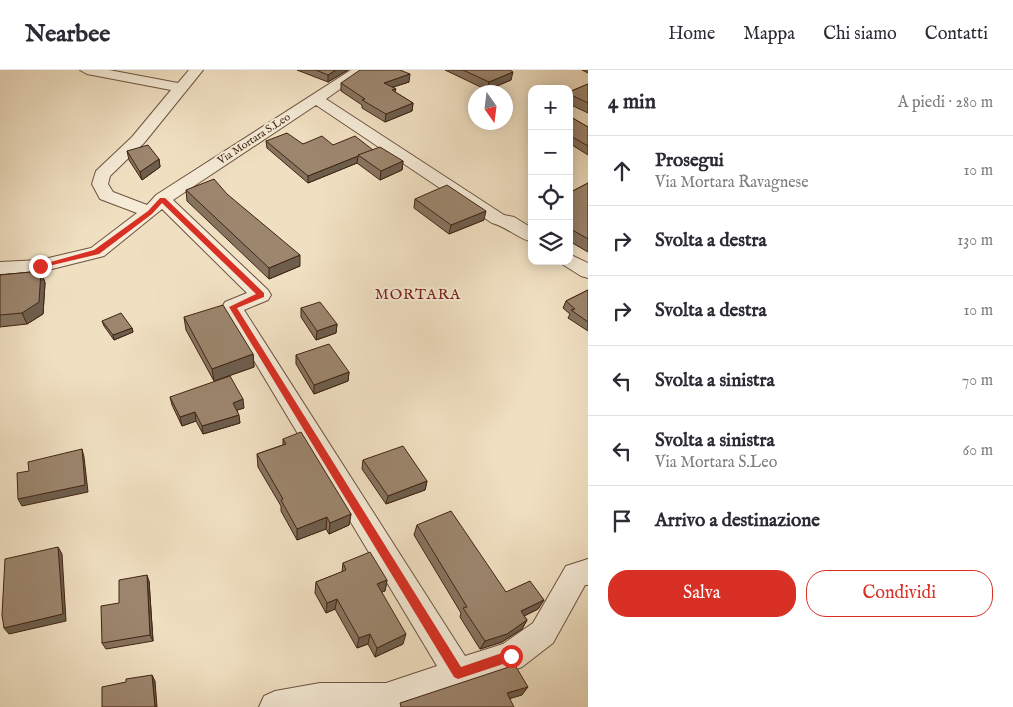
<!DOCTYPE html>
<html lang="it">
<meta charset="utf-8">
<style>
:root{--surface:#fff;--page:#f2f2f3;--text:#2b2b33;--muted:#7c7c81;--line:#e1e1e2;--accent:#d93025}
body{margin:0;font-family:"IM FELL English",serif;background:var(--page);color:var(--text)}
.controls{position:absolute;right:15px;top:15px;display:grid;overflow:hidden;border-radius:10px;box-shadow:0 2px 12px #0003}
.controls button{width:45px;height:45px;display:grid;place-items:center;padding:0;border:0;border-bottom:1px solid var(--line);background:var(--surface);color:var(--text);font:25px sans-serif}
.compass{position:absolute;left:468px;top:15px;width:45px;height:45px;border-radius:50%;background:var(--surface);box-shadow:0 2px 12px #0003;rotate:166deg}
.stop{position:absolute;width:15px;height:15px;margin:-11px;border:4px solid #d93025;border-radius:50%;background:#fff}
.stop.end{background:#d93025;border-color:#fff;box-shadow:0 1px 5px #0008}
.list{margin:0;padding:0;list-style:none}
h2{display:flex;justify-content:space-between;align-items:center;height:65px;margin:0;padding:0 20px;font-size:21px}
h2 small{font-size:16px;font-weight:400;color:var(--muted)}
.list li{display:grid;grid-template-columns:32px 1fr auto;gap:15px;align-items:center;box-sizing:border-box;height:70px;padding:0 20px;border-top:1px solid var(--line)}
.list b{display:block;font-size:19px;white-space:nowrap}
.list p{margin:0;font-size:16px;white-space:nowrap;color:var(--muted)}
.list em{font-size:16px;font-style:normal;color:var(--muted)}
.actions{display:flex;gap:10px;padding:15px 20px}
.actions a{flex:1;padding:11px 0;border:1px solid var(--accent);border-radius:20px;text-align:center;font-size:18px;color:var(--accent)}
.actions .main{background:var(--accent);color:#fff}
.icon{flex:none;width:28px;height:28px;fill:none;stroke:currentColor;stroke-width:2;stroke-linecap:round;stroke-linejoin:round}
.map{position:relative;flex:none;width:588px;height:637px;overflow:hidden}
header{display:flex;align-items:center;gap:30px;box-sizing:border-box;height:70px;padding:0 25px;background:var(--surface);border-bottom:1px solid var(--line)}
header strong{font-size:24px}
nav{display:flex;gap:28px;margin-inline-start:auto;font-size:18px}
main{display:flex}
aside{flex:1;background:var(--surface)}
.map>svg:first-child{display:block}
</style>
<header>
<strong>Nearbee</strong>
<nav><a>Home</a><a>Mappa</a><a>Chi siamo</a><a>Contatti</a></nav>
</header>
<main>
<div class="map">
<svg width="588" height="637" viewBox="0 0 588 637">
<rect width="100%" height="100%" fill="#f0e0c2"/>
<filter id="stains"><feTurbulence type="fractalNoise" baseFrequency=".004" numOctaves="4"/><feColorMatrix values="0 0 0 0 .2 0 0 0 0 .09 0 0 0 0 .02 0 0 0 .5 -.17"/></filter>
<radialGradient id="worn" r=".72"><stop offset=".6" stop-color="#630" stop-opacity="0"/><stop offset="1" stop-color="#630" stop-opacity=".3"/></radialGradient>
<g fill="none" stroke-linecap="round" stroke-linejoin="round">
<!-- street casing -->
<g stroke="#6d533f" stroke-width="2">
<g id="street">
<path d="M80 0H109L178 13 189 0H203L144 73 110 106 108 114 113 122 147 135 156 125 351 0H367L326 29 504 145 514 147 532 158V172C517 168 507 157 492 153L316 35 173 130 268 220 271 225 268 230 244 240 465 586 503 574 533 553 566 496 588 489V515H585L553 573 522 597 511 601 405 637H259L264 626 275 621 320 613H386L437 596 222 237 225 232 247 223 162 139 104 186 40 202 0 204V192L40 190 91 178 137 143 100 129 92 114 96 101 132 67 171 20 87 4Z"/>
<path d="M569 184 588 193V208L581 206 562 194 560 191H569Z"/>
</g>
</g>
<!-- street -->
<use href="#street" fill="#f5ebd7" fill-rule="evenodd"/>
</g>
<!-- wall -->
<g fill="#86735f" stroke="#412413">
<path d="M297 0H348L328 12Z"/>
<path d="M445 0H510L511 10 487 20Z"/>
<path d="M582 0H588V3Z"/>
<path d="M409 12 393 17 396 19 395 22 413 33 412 41 385 52 362 38V35L341 21V13Z"/>
<path d="M588 14V43L569 34V22Z"/>
<path d="M569 46 588 57V85L569 73Z"/>
<path d="M266 71 303 74 333 75 373 80 403 91 402 100 380 110 357 93 308 113 267 78Z"/>
<path d="M127 81 159 89 160 97 142 110 129 90Z"/>
<path d="M588 113V182L569 171V123Z"/>
<path d="M186 120 300 196 269 209 187 131Z"/>
<path d="M415 129 484 150 449 164 414 138Z"/>
<path d="M532 143V156L528 153Z"/>
<path d="M41 201 45 213 43 244 27 254 0 257V205Z"/>
<path d="M588 220V261L568 248 570 244 563 238 566 231Z"/>
<path d="M301 238 337 254 336 263 316 270 301 247Z"/>
<path d="M184 247 253 284 254 297 214 311 186 260Z"/>
<path d="M102 251 132 258 133 262 114 270 104 256Z"/>
<path d="M296 285 349 302 348 311 314 324 296 294Z"/>
<path d="M170 327 244 338 237 340 240 353 203 364 196 351 182 356 172 335Z"/>
<path d="M283 369 351 444 349 455 329 464 326 459 297 470 281 441V436L258 397 257 384 283 375Z"/>
<path d="M363 390 427 411 425 420 386 434 362 399Z"/>
<path d="M417 455 506 522 544 530 538 539 524 546 527 550 522 559 502 572 480 579 460 547 461 543 414 465Z"/>
<path d="M343 493 387 510 385 521 381 522 403 574 375 587 368 574 357 578 335 539 326 543 315 523 316 512 342 502Z"/>
<path d="M149 511 153 571 106 579 102 573 119 533Z"/>
</g>
<!-- shaded-wall -->
<g fill="#6d5e4d" stroke="#412413">
<path d="M336 0H348L328 12V5Z"/>
<path d="M513 2 511 10 487 20 489 12Z"/>
<path d="M410 4 409 12 384 20V13Z"/>
<path d="M413 33 412 41 385 52 386 44Z"/>
<path d="M358 86 357 93 308 113V106Z"/>
<path d="M159 89 160 97 142 110 140 102Z"/>
<path d="M403 91 402 100 380 110 381 101Z"/>
<path d="M486 141 484 150 449 164 451 155Z"/>
<path d="M300 185V196L269 209V198Z"/>
<path d="M41 201 45 213 43 244 27 254 22 243Z"/>
<path d="M337 254 336 263 316 270 317 261Z"/>
<path d="M132 258 133 262 114 270 113 265Z"/>
<path d="M253 284 254 297 214 311 212 299Z"/>
<path d="M349 302 348 311 314 324V315Z"/>
<path d="M243 329 244 338 234 341 233 333Z"/>
<path d="M195 342 196 351 182 356 180 347Z"/>
<path d="M239 345 240 353 203 364 202 356Z"/>
<path d="M82 379 84 387 88 422 22 436 18 429Z"/>
<path d="M427 411 425 420 386 434 388 426Z"/>
<path d="M351 444 349 455 329 464 330 453Z"/>
<path d="M327 447 326 459 297 470V459Z"/>
<path d="M58 477 62 484 66 551 9 564 4 558Z"/>
<path d="M147 505 149 511 153 571 150 565Z"/>
<path d="M387 510 385 521 374 525 377 514Z"/>
<path d="M337 529 335 539 326 543 327 533Z"/>
<path d="M544 530 538 539 516 550 521 541Z"/>
<path d="M527 550 522 559 502 572 480 579 485 571Z"/>
<path d="M370 564 368 574 357 578 359 568Z"/>
<path d="M406 564 403 574 375 587 377 578Z"/>
<path d="M152 605 155 611 157 637H155Z"/>
<path d="M528 617 522 625 502 631 507 623Z"/>
</g>
<!-- building -->
<g fill="#9c866e" stroke="#412413">
<path d="M316 0H336L328 5Z"/>
<path d="M360 0H400L410 4 384 13 396 19 392 20 413 33 386 44 362 30 365 29 341 13Z"/>
<path d="M463 0H510L513 2 489 12Z"/>
<path d="M588 14V33L569 24V22Z"/>
<path d="M569 46 588 57V76L569 65Z"/>
<path d="M287 63 303 74 322 66 333 75 355 66 373 80 308 106 266 71Z"/>
<path d="M148 75 159 89 140 102 127 81Z"/>
<path d="M380 77 403 91 381 101 358 85Z"/>
<path d="M214 109 227 124 300 185 269 198 186 120Z"/>
<path d="M588 113V169L569 158V123Z"/>
<path d="M447 115 486 141 451 155 415 129Z"/>
<path d="M41 201 39 232 22 243 0 245V205Z"/>
<path d="M588 220V252L571 240 575 239 566 231Z"/>
<path d="M320 232 337 254 317 261 301 238Z"/>
<path d="M223 235 253 284 212 299 184 247Z"/>
<path d="M121 243 132 258 113 265 102 251Z"/>
<path d="M329 274 349 302 314 315 296 285Z"/>
<path d="M230 306 243 329 233 333 239 345 202 356 195 342 180 347 170 327Z"/>
<path d="M301 362 351 444 330 453 327 447 297 459 281 430 283 429 257 384 286 374 283 369Z"/>
<path d="M403 376 427 411 388 426 363 390Z"/>
<path d="M82 379 85 415 18 429 17 403 29 401 28 392Z"/>
<path d="M451 441 506 522 530 511 544 530 521 541 527 550 507 564 485 571 463 538 467 537 417 455Z"/>
<path d="M58 477 63 544 4 558 2 545 5 489Z"/>
<path d="M370 482 387 510 377 514 406 564 377 578 370 564 359 568 337 529 327 533 316 512 346 500 343 493Z"/>
<path d="M147 505 150 565 102 573 101 536 119 533V510Z"/>
<path d="M515 595 528 617 507 623 514 637H401L400 633Z"/>
<path d="M152 605 155 637H102V617L126 612V609Z"/>
</g>
<!-- route -->
<path fill="#d93025" d="M160 128H165L264 223V227L237 238 461 597 511 580 515 582 516 586 515 590 458 609 454 607 229 237 256 224 162 133 152 144 99 184 40 198 36 196 94 180 148 141Z"/>
<g text-anchor="middle" dominant-baseline="central" stroke-width="4" stroke-linejoin="round" paint-order="stroke">
<!-- far-street labels -->
<g font-size="11" fill="#412413" stroke="#f5ebd7">
<text transform="translate(254 69) rotate(-33)">Via Mortara S.Leo</text>
</g>
<!-- neighbourhood labels -->
<g font-size="15" letter-spacing="1" fill="#7a1f14" stroke="#f5ebd7">
<text x="418" y="224">MORTARA</text>
</g>
</g>
<rect width="100%" height="100%" filter="url(#stains)"/>
<rect width="100%" height="100%" fill="url(#worn)"/>
</svg>
<div class="controls">
<button>+</button>
<button>−</button>
<button><svg class="icon" aria-label="locate" viewBox="0 0 24 24"><circle cx="12" cy="12" r="6"/><path d="M12 2v4M12 18v4M2 12h4M18 12h4"/></svg></button>
<button><svg class="icon" aria-label="layers" viewBox="0 0 24 24"><path d="M12 4l9 5-9 5-9-5zM3 14l9 5 9-5"/></svg></button>
</div>
<svg class="compass" viewBox="-18 -18 36 36"><path d="M0-13l5 13h-10z" fill="#e53935"/><path d="M0 13l5-13h-10z" fill="#7c7c81"/></svg>
<div class="stop" style="left:511px;top:586px"></div>
<div class="stop end" style="left:40px;top:196px"></div>
</div>
<aside>
<h2>4 min<small>A piedi · 280 m</small></h2>
<ul class="list">
<li><svg class="icon" aria-label="ahead" viewBox="0 0 24 24"><path d="M12 20V5M6 11l6-6 6 6"/></svg><div><b>Prosegui</b><p>Via Mortara Ravagnese</p></div><em>10 m</em></li>
<li><svg class="icon" aria-label="right" viewBox="0 0 24 24"><path d="M7 20v-9h11M14 6l5 5-5 5"/></svg><div><b>Svolta a destra</b></div><em>130 m</em></li>
<li><svg class="icon" aria-label="right" viewBox="0 0 24 24"><path d="M7 20v-9h11M14 6l5 5-5 5"/></svg><div><b>Svolta a destra</b></div><em>10 m</em></li>
<li><svg class="icon" aria-label="left" viewBox="0 0 24 24"><path d="M17 20v-9H6M10 6l-5 5 5 5"/></svg><div><b>Svolta a sinistra</b></div><em>70 m</em></li>
<li><svg class="icon" aria-label="left" viewBox="0 0 24 24"><path d="M17 20v-9H6M10 6l-5 5 5 5"/></svg><div><b>Svolta a sinistra</b><p>Via Mortara S.Leo</p></div><em>60 m</em></li>
<li><svg class="icon" aria-label="arrive" viewBox="0 0 24 24"><path d="M6 21V4h12l-3 4 3 4H6"/></svg><div><b>Arrivo a destinazione</b></div></li>
</ul>
<div class="actions"><a class="main">Salva</a><a>Condividi</a></div>
</aside>
</main>
